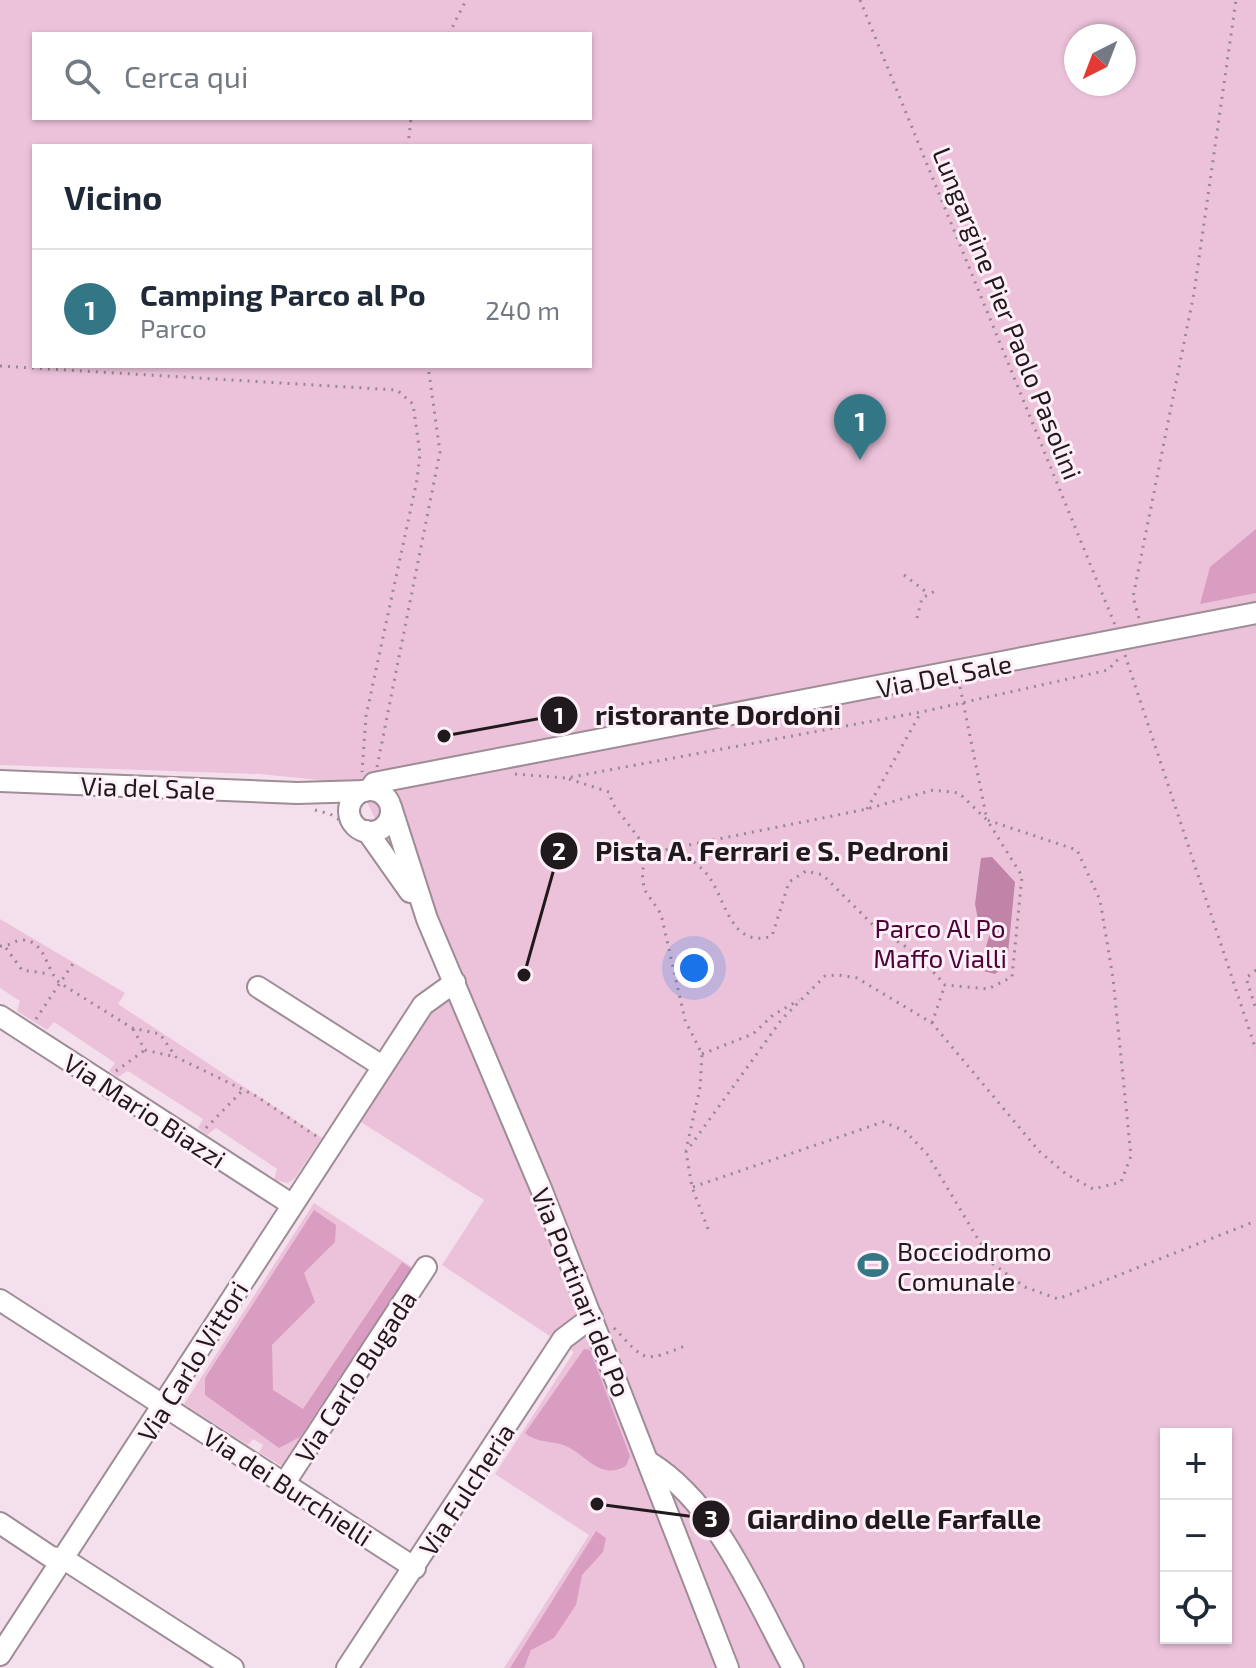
<!DOCTYPE html>
<html lang="it">
<meta charset="utf-8">
<style>
:root{--surface:#fff;--page:#f6f6f7;--text:#1f2937;--muted:#747a83;--line:#e0e1e3;--accent:#337787}
body{margin:0;font-family:"Exo 2",sans-serif;background:var(--page);color:var(--text)}
.controls{position:absolute;right:24px;bottom:24px;display:grid;overflow:hidden;border-radius:0px;box-shadow:0 2px 6px #0004}
.controls button{width:72px;height:72px;display:grid;place-items:center;padding:0;border:0;border-bottom:2px solid var(--line);background:var(--surface);color:var(--text);font:40px sans-serif}
.compass{position:absolute;left:1064px;top:24px;width:72px;height:72px;border-radius:50%;background:var(--surface);box-shadow:0 2px 6px #0004;rotate:222deg}
.you{position:absolute;left:694px;top:968px;width:28px;height:28px;margin:-20px;border:6px solid #fff;border-radius:50%;background:#1a73e8;box-shadow:0 0 0 12px #1a73e833}
.badge{display:grid;place-items:center;width:52px;height:52px;border-radius:50%;background:var(--accent);color:#fff;font-size:26px;font-weight:700}
.pin{position:absolute;translate:-50% -66px;filter:drop-shadow(0 2px 4px #0008)}
.pin::after{content:'';position:absolute;top:42px;width:28px;height:24px;background:inherit;clip-path:polygon(0 0,100% 0,50% 100%)}
.list{margin:0;padding:0;list-style:none}
h2{display:flex;justify-content:space-between;align-items:center;height:104px;margin:0;padding:0 32px;font-size:34px}
h2 small{font-size:26px;font-weight:400;color:var(--muted)}
.list li{display:grid;grid-template-columns:52px 1fr auto;gap:24px;align-items:center;box-sizing:border-box;height:120px;padding:0 32px;border-top:2px solid var(--line)}
.list b{display:block;font-size:30px;white-space:nowrap}
.list p{margin:0;font-size:26px;white-space:nowrap;color:var(--muted)}
.list em{font-size:26px;font-style:normal;color:var(--muted)}
.icon{flex:none;width:44px;height:44px;fill:none;stroke:currentColor;stroke-width:2;stroke-linecap:round;stroke-linejoin:round}
.map{position:relative;flex:none;width:1256px;height:1668px;overflow:hidden}
.search{position:absolute;background:var(--surface);box-shadow:0 2px 6px #0004;left:32px;top:32px;width:560px;height:88px;display:flex;align-items:center;gap:20px;box-sizing:border-box;padding:0 28px;border-radius:0px;color:var(--muted);font-size:30px}
.panel{position:absolute;background:var(--surface);box-shadow:0 2px 6px #0004;left:32px;top:144px;width:560px;height:224px;border-radius:0px}
.map>svg:first-child{display:block}
</style>
<div class="map">
<svg width="1256" height="1668" viewBox="0 0 1256 1668">
<rect width="100%" height="100%" fill="#f4e0ec"/>
<!-- green -->
<g fill="#ecc2da" fill-rule="evenodd">
<path d="M0 0H1256V1668H504L589 1535 495 1474 574 1352 442 1265 484 1200 356 1119 450 983 359 784 259 774 0 765ZM34 34H590V118H34ZM1076 36H1124V84H1076ZM34 146H590V366H34ZM1166 1434H1226V1638H1166Z"/>
<path d="M0 919 125 993 118 1004 322 1138 295 1178 288 1183 274 1180 277 1169 216 1128 207 1135 198 1128 203 1119 128 1071 118 1077 109 1071 115 1063 54 1022 47 1030 17 1011 20 1001 0 988Z"/>
<path d="M314 1203 415 1269 286 1469 259 1452 263 1445 253 1439 248 1445 184 1404Z"/>
</g>
<!-- forest -->
<g fill="#da9dc2">
<path d="M1256 529V593L1200 604 1210 567Z"/>
<path d="M314 1210 336 1225 335 1242 304 1273 315 1302 272 1345 273 1390 303 1409 402 1262 412 1269 300 1437 279 1448 205 1395V1378Z"/>
<path d="M584 1349 590 1350 630 1456 626 1466C601 1480 589 1458 568 1447 554 1440 538 1444 525 1433Z"/>
<path d="M596 1531 606 1538 603 1552 582 1575 576 1605 554 1638 531 1650 524 1668H510Z"/>
</g>
<!-- water -->
<path fill="#bf84a8" d="M992 857 1015 882 1007 963 995 974 983 971 981 963 991 930 979 925 975 904 981 858Z"/>
<g fill="none" stroke-linecap="round" stroke-linejoin="round">
<!-- minor casing -->
<g stroke="#9e8c96" stroke-width="24">
<g id="minor">
<path d="M0 781 297 793 365 791"/>
<path d="M370 790 374 783 1256 613"/>
<circle cx="370" cy="811" r="21"/>
<path d="M391 807 427 919 542 1191 728 1668"/>
<path d="M367 831 410 892"/>
<path d="M258 987 382 1066"/>
<path d="M0 1016 291 1204"/>
<path d="M0 1300 415 1568"/>
<path d="M649 1462C718 1504 755 1599 793 1668"/>
<path d="M284 1484 426 1267"/>
<path d="M0 1523 51 1557 64 1559 233 1668"/>
<path d="M0 1655 423 1005 455 982"/>
<path d="M347 1668 563 1339 592 1317"/>
</g>
</g>
<!-- path -->
<g stroke="#978891" stroke-width="3" stroke-dasharray="2 6" stroke-linecap="butt">
<path d="M860 0 1115 625"/>
<path d="M449 34 466 0"/>
<path d="M408 146 411 118"/>
<path d="M0 366 397 390 413 404 420 454 417 480 366 716 362 772"/>
<path d="M904 575 929 594"/>
<path d="M917 618 922 598 939 589"/>
<path d="M1139 618 1133 597 1194 293 1236 0"/>
<path d="M1125 655 1256 1050"/>
<path d="M960 687 987 820"/>
<path d="M377 767 440 452 428 366"/>
<path d="M515 774 566 778 921 712 1108 670 1121 656"/>
<path d="M569 779 609 792 613 804 650 853"/>
<path d="M867 809 921 712"/>
<path d="M315 810 330 814 351 827"/>
<path d="M650 853 669 849 867 809 933 790 959 793 987 820 1022 876 1012 977 988 989 945 985 918 955 873 925 823 875 806 871 789 882 772 936C729 950 726 896 706 873 696 861 682 855 669 849"/>
<path d="M650 853 642 871 644 889 661 914 685 1020 702 1054 700 1088 686 1150"/>
<path d="M0 946C9 947 16 939 24 940 46 942 46 971 60 983L132 1028 160 1034 176 1057 256 1096 316 1136"/>
<path d="M6 948 22 970 50 974"/>
<path d="M1256 970 1246 978 1256 1009"/>
<path d="M36 1019 74 962"/>
<path d="M932 1023 945 985"/>
<path d="M133 1029 145 1050 176 1057"/>
<path d="M702 1054 753 1034 773 1015 799 1000"/>
<path d="M116 1071 145 1050"/>
<path d="M206 1128 242 1091"/>
<path d="M693 1187 883 1122 905 1131 927 1154 993 1264 1025 1287 1058 1299 1256 1221"/>
<path d="M708 1229 692 1187 686 1152 782 1019 825 976 838 975 857 978 932 1023 1039 1151 1066 1174 1093 1189 1121 1182 1131 1156 1113 978 1100 900 1077 850 987 820"/>
<path d="M614 1328C646 1361 641 1364 687 1345"/>
</g>
<!-- minor -->
<use href="#minor" stroke="#fff" stroke-width="20"/>
</g>
<!-- icons -->
<defs>
<g id="stadium-bare" transform="scale(2.4)"><path d="M0-5a6.5 5 0 1 0 0 10a6.5 5 0 1 0 0-10ZM-3.5-1.8h7v3.6h-7Z" fill="#337787" stroke="#ffeff8" stroke-width="2.5" paint-order="stroke"/></g>
</defs>
<g fill-rule="evenodd">
<use href="#stadium-bare" x="873" y="1265"/>
</g>
<g text-anchor="middle" dominant-baseline="central" stroke-width="6" stroke-linejoin="round" paint-order="stroke">
<!-- street labels -->
<g font-size="26" fill="#20191d" stroke="#ffeff8">
<text transform="translate(1008 313) rotate(68)">Lungargine Pier Paolo Pasolini</text>
<text transform="translate(944 675) rotate(-11)">Via Del Sale</text>
<text transform="translate(148 787) rotate(2)">Via del Sale</text>
<text transform="translate(145 1110) rotate(33)">Via Mario Biazzi</text>
<text transform="translate(582 1292) rotate(68)">Via Portinari del Po</text>
<text transform="translate(192 1361) rotate(-58)">Via Carlo Vittori</text>
<text transform="translate(355 1376) rotate(-57)">Via Carlo Bugada</text>
<text transform="translate(288 1486) rotate(33)">Via dei Burchielli</text>
<text transform="translate(466 1489) rotate(-57)">Via Fulcheria</text>
</g>
<!-- park labels -->
<g font-size="26" fill="#4c0338" stroke="#ffeff8">
<text x="940" y="927">Parco Al Po<tspan x="940" dy="30">Maffo Vialli</tspan></text>
</g>
<!-- poi labels -->
<g font-size="26" fill="#20191d" stroke="#ffeff8" text-anchor="start">
<text x="897" y="1250">Bocciodromo<tspan x="897" dy="30">Comunale</tspan></text>
</g>
</g>
<!-- callouts -->
<path fill="none" stroke="#20191d" stroke-width="3" d="M444 736L559 715M524 975L559 851M597 1504L711 1519"/>
<g fill="#20191d" stroke="#ffeff8" stroke-width="3">
<circle cx="444" cy="736" r="8"/>
<circle cx="524" cy="975" r="8"/>
<circle cx="597" cy="1504" r="8"/>
<circle cx="559" cy="715" r="20"/>
<circle cx="559" cy="851" r="20"/>
<circle cx="711" cy="1519" r="20"/>
</g>
<g font-size="24" text-anchor="middle" font-weight="bold" fill="#fff">
<text x="559" y="724">1</text>
<text x="559" y="860">2</text>
<text x="711" y="1527">3</text>
</g>
<g font-size="28" text-anchor="middle" font-weight="bold" fill="#20191d" stroke="#ffeff8" stroke-width="6" stroke-linejoin="round" paint-order="stroke">
<text x="718" y="725">ristorante Dordoni</text>
<text x="772" y="861">Pista A. Ferrari e S. Pedroni</text>
<text x="894" y="1529">Giardino delle Farfalle</text>
</g>
</svg>
<div class="controls">
<button>+</button>
<button>−</button>
<button><svg class="icon" aria-label="locate" viewBox="0 0 24 24"><circle cx="12" cy="12" r="6"/><path d="M12 2v4M12 18v4M2 12h4M18 12h4"/></svg></button>
</div>
<svg class="compass" viewBox="-18 -18 36 36"><path d="M0-13l5 13h-10z" fill="#e53935"/><path d="M0 13l5-13h-10z" fill="#747a83"/></svg>
<div class="you"></div>
<div class="pin badge" style="left:860px;top:460px">1</div>
<div class="search"><svg class="icon" aria-label="search" viewBox="0 0 24 24"><circle cx="10" cy="10" r="6"/><path d="M15 15l6 6"/></svg>Cerca qui</div>
<section class="panel">
<h2>Vicino<small></small></h2>
<ul class="list">
<li><span class="badge">1</span><div><b>Camping Parco al Po</b><p>Parco</p></div><em>240 m</em></li>
</ul>
</section>
</div>
